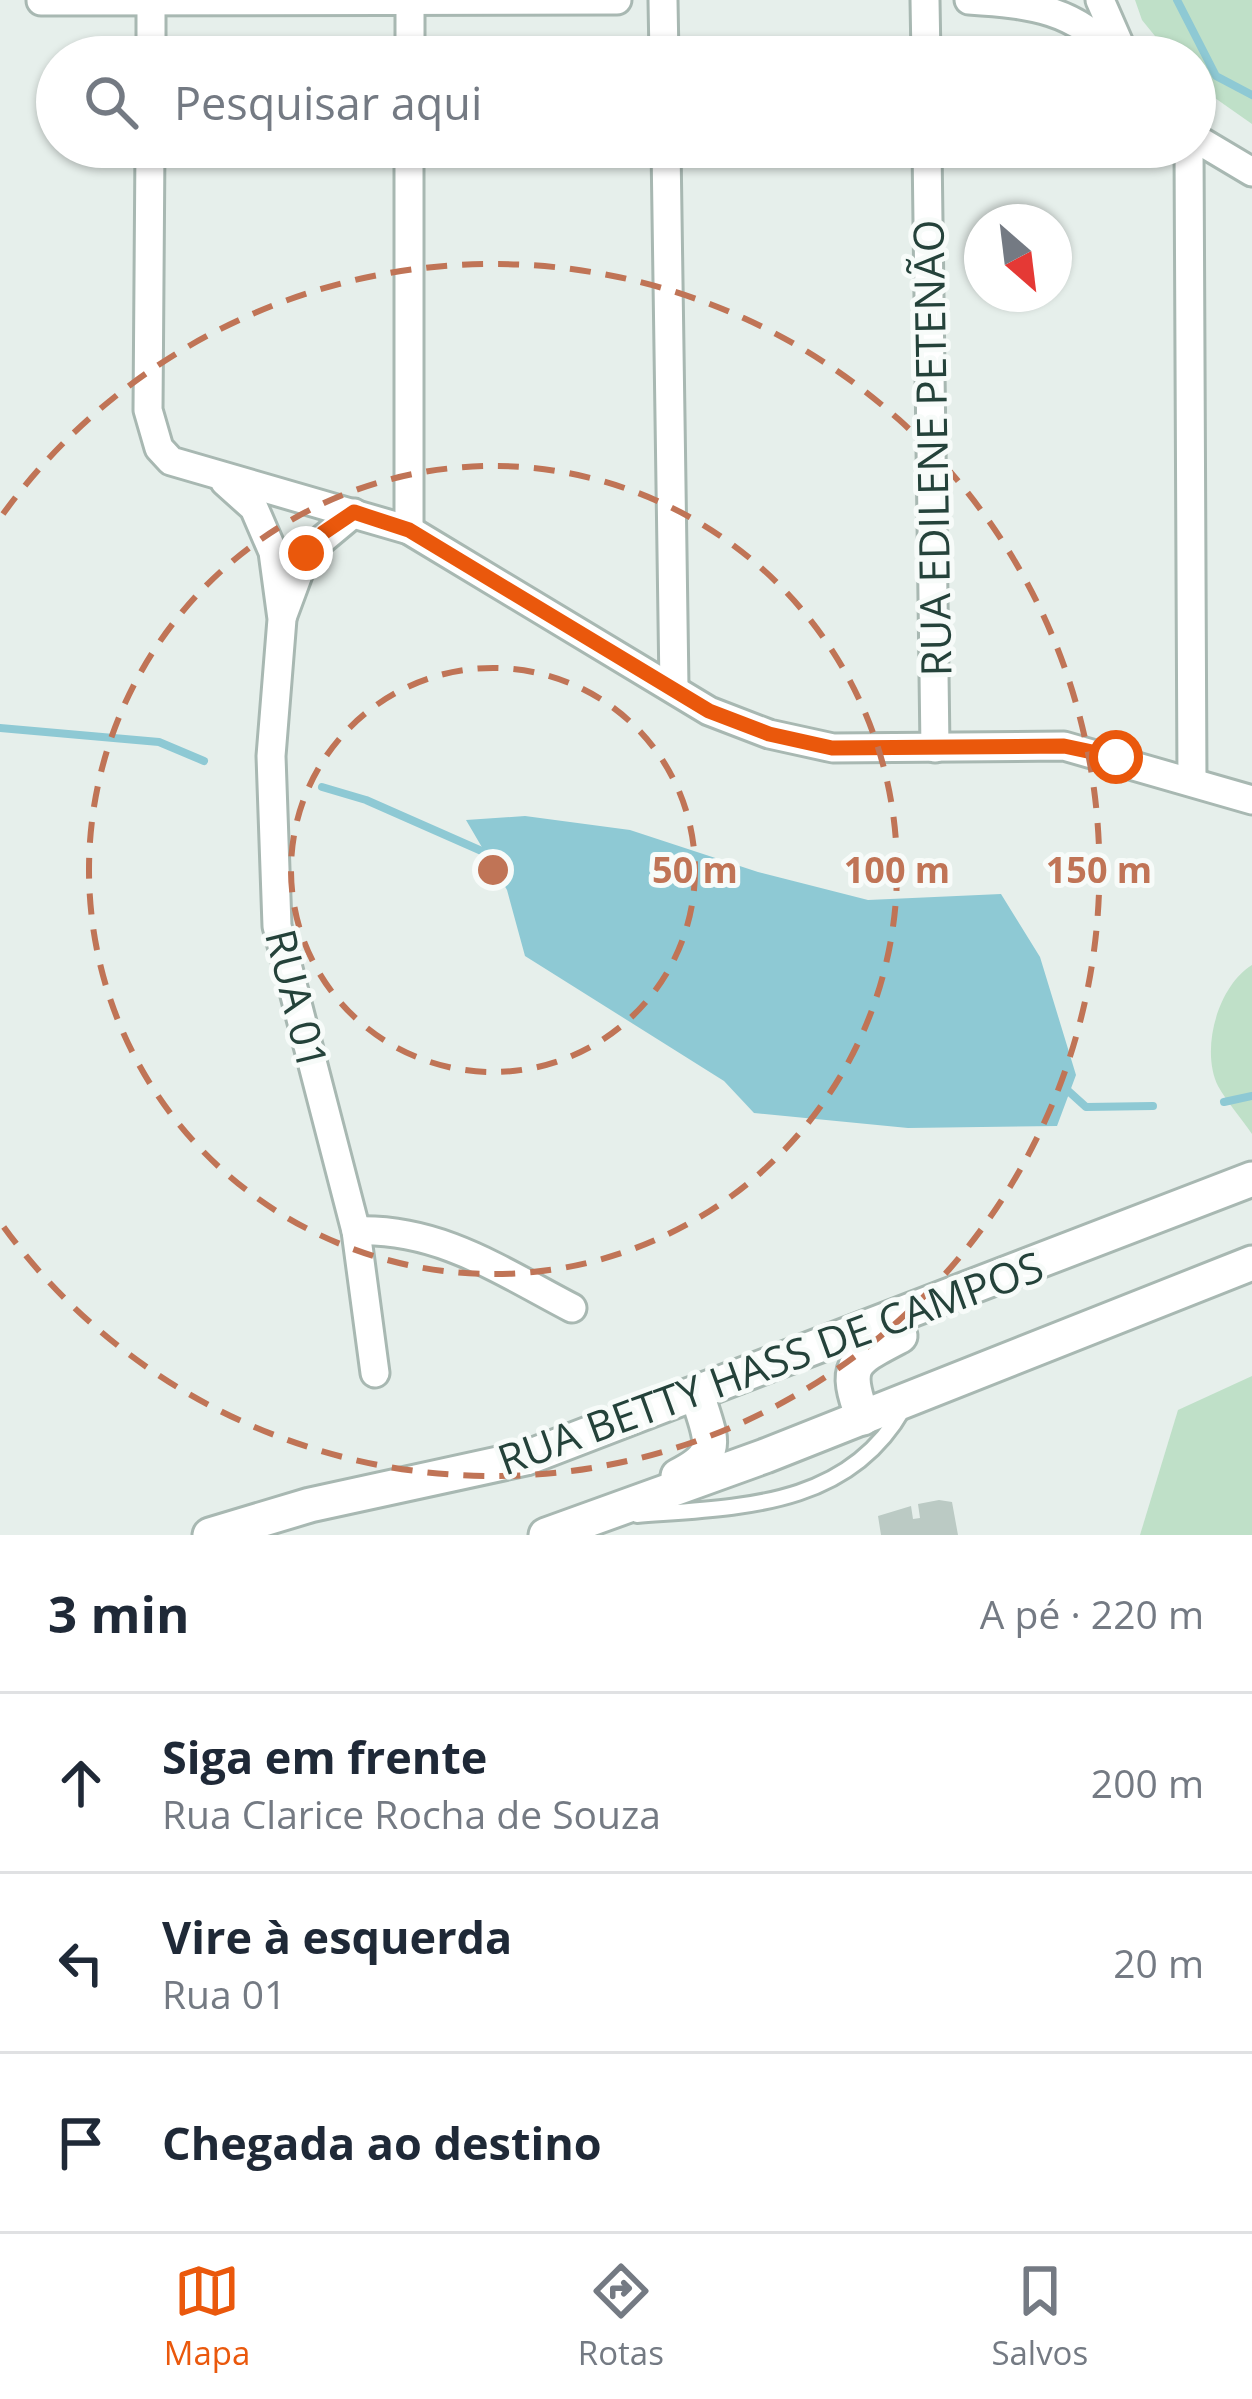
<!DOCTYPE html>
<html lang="pt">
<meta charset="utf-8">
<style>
:root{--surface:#fff;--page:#f2f2f3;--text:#1f2937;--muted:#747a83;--line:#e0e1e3;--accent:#ea580c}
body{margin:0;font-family:"Open Sans",sans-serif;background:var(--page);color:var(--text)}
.compass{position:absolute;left:964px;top:204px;width:108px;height:108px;border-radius:50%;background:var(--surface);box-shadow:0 3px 9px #0004;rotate:152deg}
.stop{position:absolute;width:36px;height:36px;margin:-27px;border:9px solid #ea580c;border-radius:50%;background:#fff}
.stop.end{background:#ea580c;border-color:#fff;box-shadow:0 3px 12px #0008}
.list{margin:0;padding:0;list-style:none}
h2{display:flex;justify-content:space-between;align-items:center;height:156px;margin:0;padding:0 48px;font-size:51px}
h2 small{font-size:39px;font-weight:400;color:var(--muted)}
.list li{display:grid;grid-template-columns:78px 1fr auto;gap:36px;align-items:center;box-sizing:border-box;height:180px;padding:0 48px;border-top:3px solid var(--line)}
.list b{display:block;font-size:45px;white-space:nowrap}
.list p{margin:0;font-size:39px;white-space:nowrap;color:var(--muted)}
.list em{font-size:39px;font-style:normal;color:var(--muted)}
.icon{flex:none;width:66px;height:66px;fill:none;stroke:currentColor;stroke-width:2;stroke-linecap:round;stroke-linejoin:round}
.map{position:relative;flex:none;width:1252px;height:1535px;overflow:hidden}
.search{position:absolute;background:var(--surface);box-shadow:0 3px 9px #0004;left:36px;right:36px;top:36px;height:132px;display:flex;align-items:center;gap:30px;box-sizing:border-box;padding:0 42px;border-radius:66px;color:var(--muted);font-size:45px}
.sheet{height:696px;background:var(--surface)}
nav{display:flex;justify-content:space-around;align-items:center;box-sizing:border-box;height:168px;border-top:3px solid var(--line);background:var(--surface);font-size:33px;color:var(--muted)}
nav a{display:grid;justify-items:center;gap:6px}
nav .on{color:var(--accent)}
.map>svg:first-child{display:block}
</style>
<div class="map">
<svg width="1252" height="1535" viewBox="0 0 1252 1535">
<rect width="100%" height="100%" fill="#e6efeb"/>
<!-- green -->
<g fill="#bfe0c8">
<path d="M1135 0H1252V124L1195 84V57H1172L1142 20Z"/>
<path d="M1252 965V1134C1241 1118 1227 1102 1218 1086 1200 1049 1218 986 1252 965Z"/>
<path d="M1252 1376V1535H1140L1178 1410Z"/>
</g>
<!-- water -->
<path fill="#8ec9d4" d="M525 816 630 830 758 872 868 900 1001 894 1040 957 1076 1075 1057 1126 908 1128 754 1113 724 1081 525 956 507 890 466 820Z"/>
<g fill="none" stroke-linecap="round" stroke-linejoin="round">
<!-- stream -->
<g stroke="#8ec9d4" stroke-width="8">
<path d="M1177 0 1216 76 1252 95"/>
<path d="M0 728 159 742 204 761"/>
<path d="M322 787 366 800 493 856"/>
<path d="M1065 1088 1086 1107 1153 1106"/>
<path d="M1224 1102 1252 1096"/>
</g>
</g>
<!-- building -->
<path fill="#bbcac4" d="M939 1500 952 1502 958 1535H881L878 1516 911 1506 913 1519 920 1518 918 1504Z"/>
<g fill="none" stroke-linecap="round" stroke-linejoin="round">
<!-- service casing -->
<g stroke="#a8b8b2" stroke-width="20">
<path id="service" d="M637 1515C738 1507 847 1508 903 1409"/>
</g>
<!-- minor casing -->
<g stroke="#a8b8b2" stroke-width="33">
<g id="minor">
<path d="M663 0 664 57"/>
<path d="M925 0 926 57"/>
<path d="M969 0C1030 4 1076 9 1117 57"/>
<path d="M1100 0 1121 48"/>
<path d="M41 1 617 0"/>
<path d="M151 57V5"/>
<path d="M410 57V1"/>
<path d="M1195 138 1252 172"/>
<path d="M150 147 148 410 159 448 171 461 409 530 709 711 769 734 833 748 1064 746 1252 800"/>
<path d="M666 147 674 687"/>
<path d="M927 147 935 748"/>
<path d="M1189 147 1192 782"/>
<path d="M225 482 254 508 273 552 282 619 271 756 277 926 356 1231 375 1373"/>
<path d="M409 530V147"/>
<path d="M283 615 306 553 354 513"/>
<path d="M356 1231C439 1228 501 1271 572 1308"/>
</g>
</g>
<!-- tertiary casing -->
<g stroke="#a8b8b2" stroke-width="39">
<g id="tertiary">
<path d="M863 1418C843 1364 852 1361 900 1336"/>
<path d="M678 1476C725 1452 709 1438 697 1393"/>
<path d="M210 1535 310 1505 526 1458 1252 1179"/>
<path d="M546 1535 765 1456 1252 1263"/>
</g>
</g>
<!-- service -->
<use href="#service" stroke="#fff" stroke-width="14"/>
<!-- minor -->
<use href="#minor" stroke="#fff" stroke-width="27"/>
<!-- tertiary -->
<use href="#tertiary" stroke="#fff" stroke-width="33"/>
</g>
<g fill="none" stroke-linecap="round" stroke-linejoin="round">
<!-- route -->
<path stroke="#ea580c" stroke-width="15" d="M306 553 323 533 354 512 409 530 709 711 769 734 832 748 1064 746 1116 757"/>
</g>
<!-- distance rings -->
<g fill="none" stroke="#c07456" stroke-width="6" stroke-dasharray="21 15">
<circle cx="493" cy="870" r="202"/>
<circle cx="493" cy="870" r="404"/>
<path d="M3 514A606 606 0 1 1 3 1226"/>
</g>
<g text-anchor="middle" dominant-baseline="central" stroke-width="10" stroke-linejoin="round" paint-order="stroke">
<!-- street labels -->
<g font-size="42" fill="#24423a" stroke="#f7fbf9">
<text transform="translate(931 448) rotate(-91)">RUA EDILENE PETENÃO</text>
<text transform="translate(298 999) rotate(76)">RUA 01</text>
<text transform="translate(770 1362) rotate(-20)">RUA BETTY HASS DE CAMPOS</text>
</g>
</g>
<circle cx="493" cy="870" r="18" fill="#c07456" stroke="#f7fbf9" stroke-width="6"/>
<g font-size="36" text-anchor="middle" font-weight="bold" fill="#c07456" stroke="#f7fbf9" stroke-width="10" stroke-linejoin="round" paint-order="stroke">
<text x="695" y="883">50 m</text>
<text x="897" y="883">100 m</text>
<text x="1099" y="883">150 m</text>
</g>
</svg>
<svg class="compass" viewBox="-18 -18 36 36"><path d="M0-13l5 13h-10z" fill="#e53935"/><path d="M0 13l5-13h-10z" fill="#747a83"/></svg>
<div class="stop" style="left:1116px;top:757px"></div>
<div class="stop end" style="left:306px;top:553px"></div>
<div class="search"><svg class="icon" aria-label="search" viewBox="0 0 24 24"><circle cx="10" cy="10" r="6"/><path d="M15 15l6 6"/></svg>Pesquisar aqui</div>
</div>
<section class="sheet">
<h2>3 min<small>A pé · 220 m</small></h2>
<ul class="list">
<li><svg class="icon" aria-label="ahead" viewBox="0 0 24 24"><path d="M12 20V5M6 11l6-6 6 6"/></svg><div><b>Siga em frente</b><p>Rua Clarice Rocha de Souza</p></div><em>200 m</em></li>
<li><svg class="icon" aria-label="left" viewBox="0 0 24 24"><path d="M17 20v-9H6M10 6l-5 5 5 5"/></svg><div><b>Vire à esquerda</b><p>Rua 01</p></div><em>20 m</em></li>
<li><svg class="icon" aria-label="arrive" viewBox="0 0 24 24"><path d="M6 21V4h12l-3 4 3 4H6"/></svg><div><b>Chegada ao destino</b></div></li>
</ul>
</section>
<nav>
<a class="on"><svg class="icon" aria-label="map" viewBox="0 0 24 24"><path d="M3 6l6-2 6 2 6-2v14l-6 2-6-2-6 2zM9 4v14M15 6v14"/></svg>Mapa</a>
<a><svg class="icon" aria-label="directions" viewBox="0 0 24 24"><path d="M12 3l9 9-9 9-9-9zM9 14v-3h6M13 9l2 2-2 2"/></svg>Rotas</a>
<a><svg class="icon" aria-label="saved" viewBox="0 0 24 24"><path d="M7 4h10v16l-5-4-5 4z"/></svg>Salvos</a>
</nav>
